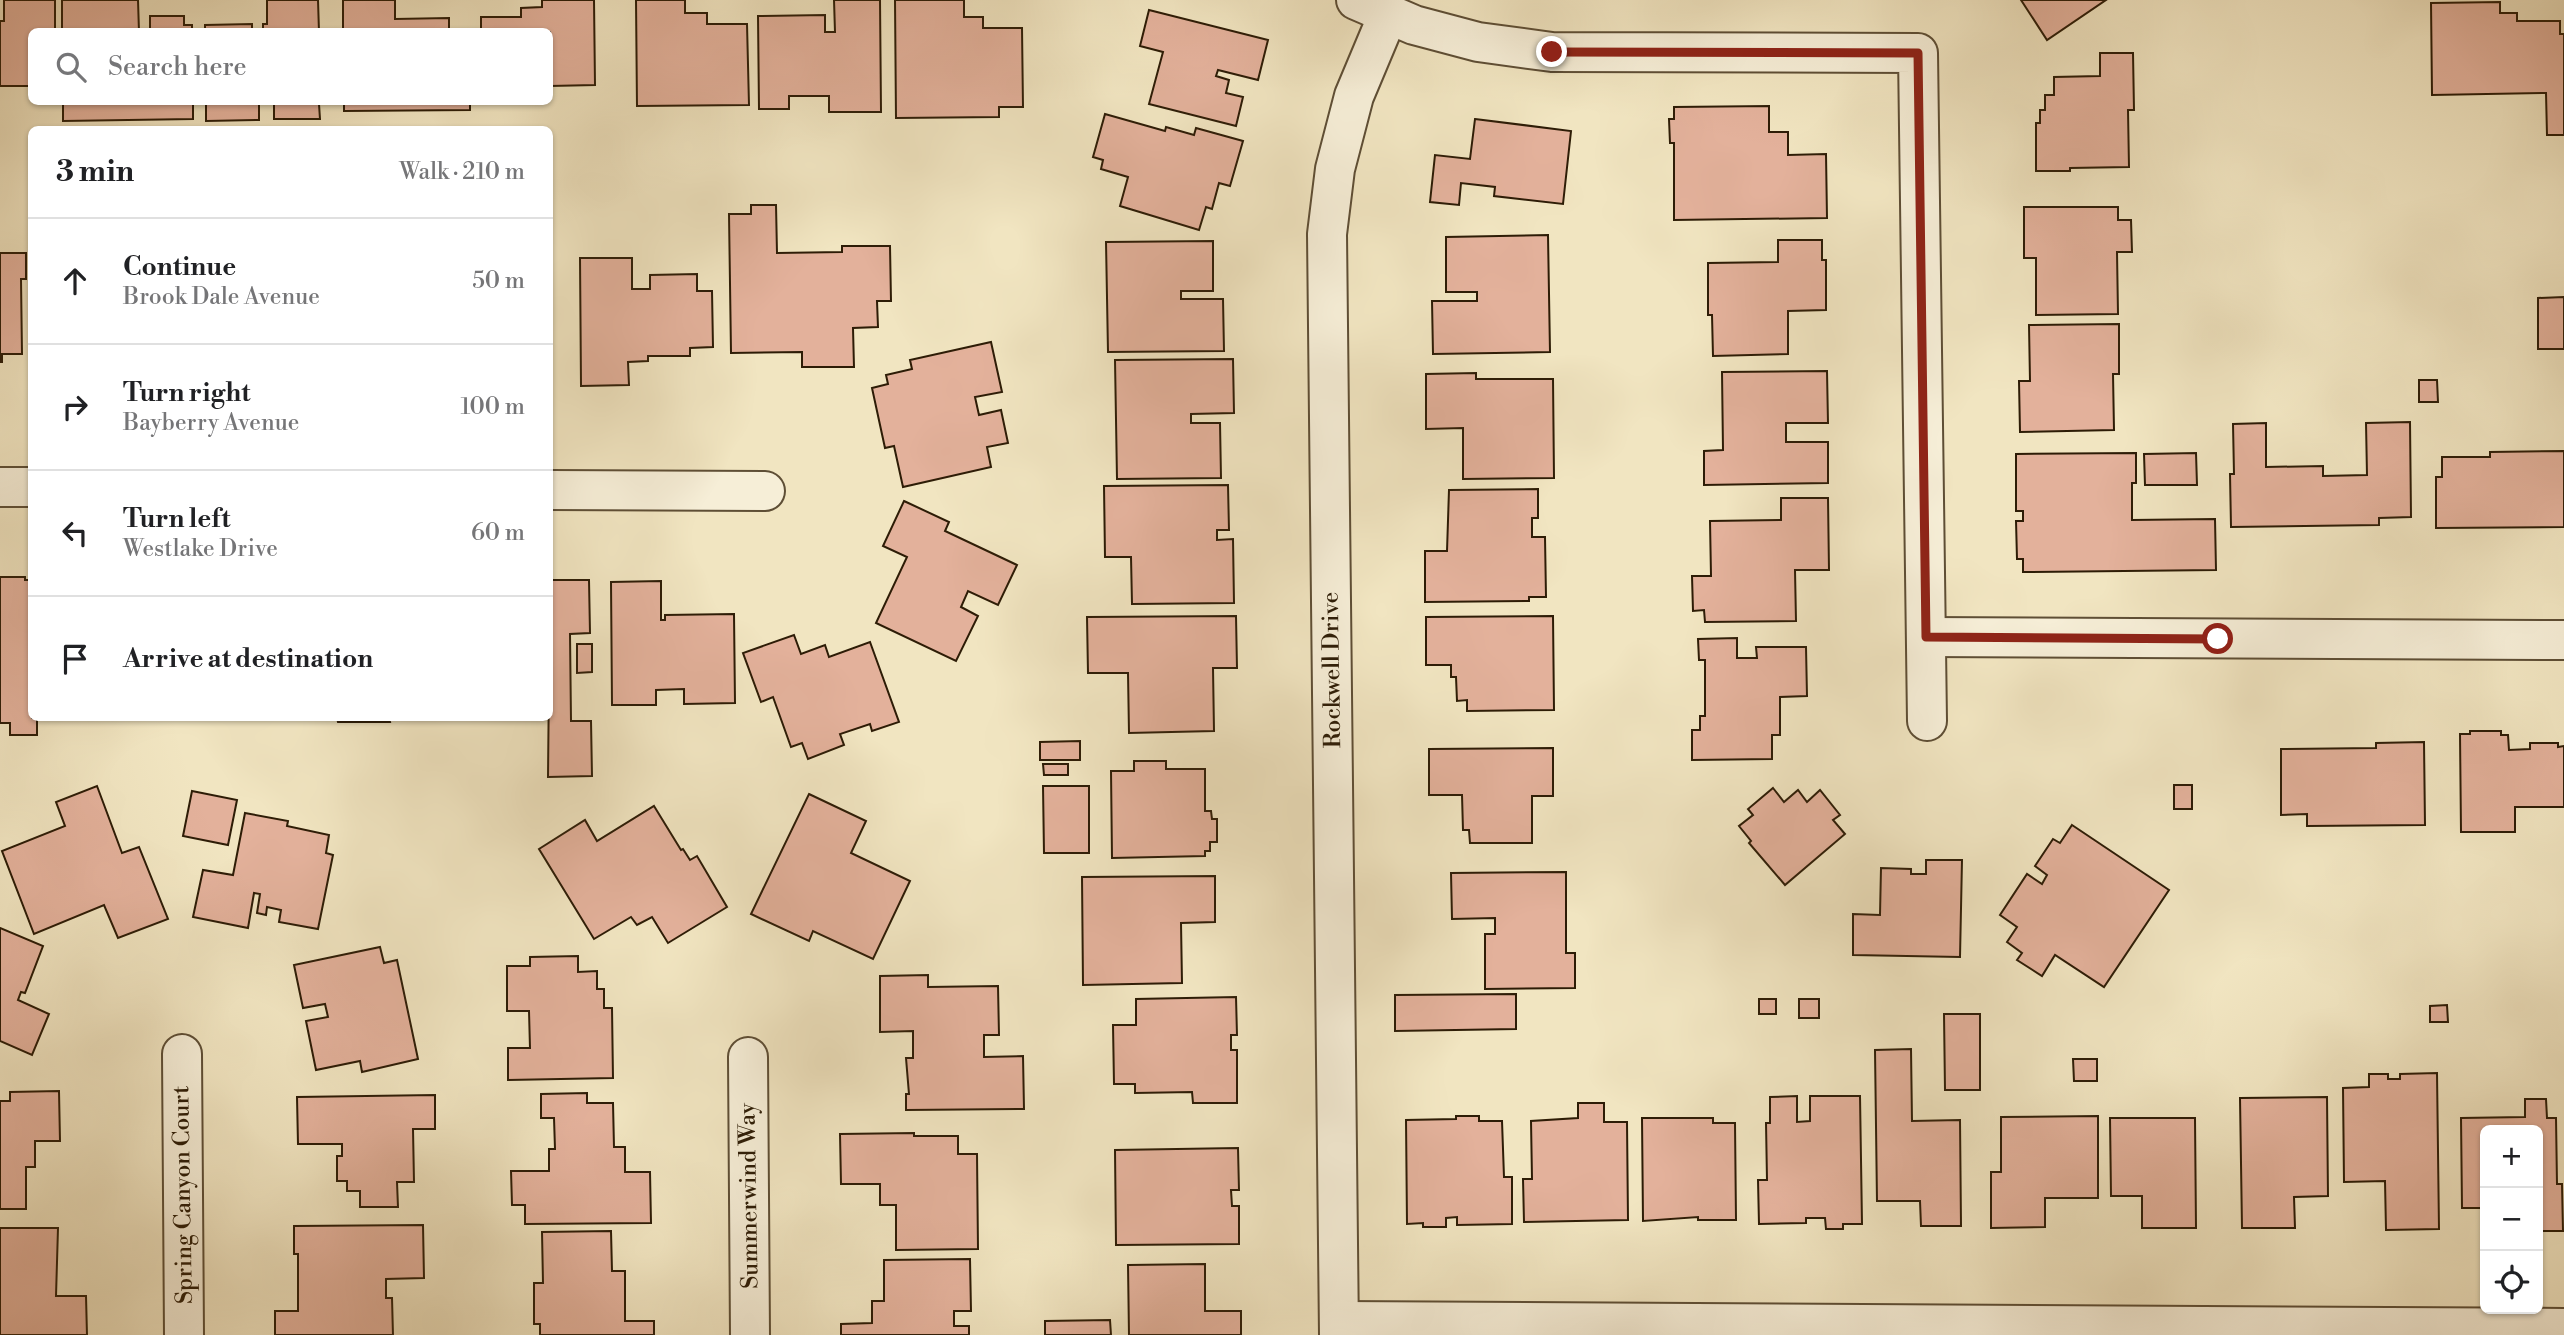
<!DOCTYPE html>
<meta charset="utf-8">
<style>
:root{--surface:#fff;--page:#f6f6f6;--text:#202124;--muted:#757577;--line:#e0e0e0}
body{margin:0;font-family:"Libre Bodoni",serif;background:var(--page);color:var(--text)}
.controls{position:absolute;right:21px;bottom:21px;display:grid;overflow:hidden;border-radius:10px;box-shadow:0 2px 5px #0004}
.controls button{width:63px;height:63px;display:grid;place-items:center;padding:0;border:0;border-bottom:2px solid var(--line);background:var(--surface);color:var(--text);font:35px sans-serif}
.stop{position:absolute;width:21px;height:21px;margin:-16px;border:5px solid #8f2418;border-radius:50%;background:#fff}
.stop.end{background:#8f2418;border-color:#fff;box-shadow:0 2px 7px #0008}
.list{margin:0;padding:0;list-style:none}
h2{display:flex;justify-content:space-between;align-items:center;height:91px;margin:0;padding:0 28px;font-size:30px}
h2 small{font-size:23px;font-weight:400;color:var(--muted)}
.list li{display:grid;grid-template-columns:46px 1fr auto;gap:21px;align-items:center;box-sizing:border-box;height:126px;padding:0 28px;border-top:2px solid var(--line)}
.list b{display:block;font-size:26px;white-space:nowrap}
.list p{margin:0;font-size:23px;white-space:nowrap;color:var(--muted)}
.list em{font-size:23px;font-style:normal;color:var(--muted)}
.icon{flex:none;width:38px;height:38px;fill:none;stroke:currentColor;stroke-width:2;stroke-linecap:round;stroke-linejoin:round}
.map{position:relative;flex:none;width:2564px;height:1335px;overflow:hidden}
.search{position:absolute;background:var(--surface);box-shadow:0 2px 5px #0004;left:28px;top:28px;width:525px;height:77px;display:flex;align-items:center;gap:18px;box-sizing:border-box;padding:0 24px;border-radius:10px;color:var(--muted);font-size:26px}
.panel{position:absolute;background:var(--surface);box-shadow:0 2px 5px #0004;left:28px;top:126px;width:525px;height:595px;border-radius:10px}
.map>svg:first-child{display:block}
</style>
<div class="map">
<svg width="2564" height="1335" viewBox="0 0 2564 1335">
<rect width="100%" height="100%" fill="#f1e5c1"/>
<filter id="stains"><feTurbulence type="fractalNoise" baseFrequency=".00286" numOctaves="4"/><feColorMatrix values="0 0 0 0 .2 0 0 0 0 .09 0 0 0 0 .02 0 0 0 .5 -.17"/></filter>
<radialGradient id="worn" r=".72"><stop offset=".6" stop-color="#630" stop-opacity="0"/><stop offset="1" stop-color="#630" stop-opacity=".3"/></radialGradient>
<!-- building -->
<g fill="#e3b19b" stroke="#2d1c06" stroke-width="2">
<path d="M4 0H55V32H32V86H0V21H4Z"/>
<path d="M62 0H138L139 32H62Z"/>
<path d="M267 0H318L319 32H263V24H267Z"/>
<path d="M343 0H395V19L449 18V30L470 32H343Z"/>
<path d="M542 0H594L595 85 550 86V32H481V17H521V8L542 7Z"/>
<path d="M636 0H685V13H707V24H747L749 105 637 106Z"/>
<path d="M834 0H880L881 112H829V96H789V109H759L758 16 825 15V32H835Z"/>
<path d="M895 0H964V17H983V28H1022L1023 107H999V117L896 118Z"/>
<path d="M2021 0H2106L2047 40Z"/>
<path d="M2500 2V13H2517V21H2560V34H2564V135H2547L2546 93 2432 95 2431 3Z"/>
<path d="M1149 10 1268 40 1258 80 1218 70 1216 76 1229 80 1226 93 1243 97 1236 126 1149 104 1163 52 1140 46Z"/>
<path d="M150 16H184V25H192V32H150Z"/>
<path d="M252 24V32H205V25Z"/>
<path d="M2100 53H2133L2134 110H2128L2129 167 2070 168V171H2036V123H2040V110H2045V95H2054V77L2100 76Z"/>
<path d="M63 102H193V119L63 121Z"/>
<path d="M206 102H259V120L206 121Z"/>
<path d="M274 102H331V104H319L320 119H274Z"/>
<path d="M344 102H470V110L344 111Z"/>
<path d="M1769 106V132H1788V155L1826 154 1827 218 1674 220V143H1670L1669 119H1674V107Z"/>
<path d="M1105 114 1165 131 1166 127 1194 135 1196 128 1243 141 1230 186 1219 183 1212 209 1206 207 1199 230 1120 206 1128 177 1101 169 1103 160 1093 157Z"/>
<path d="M1475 119 1571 131 1563 204 1494 196 1495 187 1461 183 1459 205 1430 202 1435 155 1470 159Z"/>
<path d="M751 205H776L777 253 842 252V246H890L891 301H877L878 327 853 328 854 367H802V352L731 353 729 214H751Z"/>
<path d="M2024 207H2118V220H2131L2132 252H2117L2118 314 2036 315V258H2024Z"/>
<path d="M1548 235 1550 352 1433 354 1432 301H1477V292H1446V237Z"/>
<path d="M1778 240H1822V260H1826V310L1788 311V354L1713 356 1712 315H1708V263L1778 262Z"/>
<path d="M1213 241V291H1181V299H1223L1224 351 1108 352 1106 242Z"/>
<path d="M0 253H26V279H21L22 354H2V362H0Z"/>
<path d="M580 258H632V289H650V275L697 274V291H712L713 347 690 348V356H648V361L628 362 629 385 581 386Z"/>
<path d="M2564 297V349H2538V298Z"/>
<path d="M2119 324V374H2113L2114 430 2020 432 2019 381H2030L2029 325Z"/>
<path d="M991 342 1002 392 975 397 979 415 1001 410 1008 443 987 447 991 467 903 487 894 446 885 448 872 388 888 384 886 375 912 369 910 360Z"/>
<path d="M1233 359 1234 413 1191 414V423H1220L1221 478 1117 479 1115 360Z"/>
<path d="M1827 371 1828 423H1786V442H1828V483L1704 485V451L1723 450 1722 372Z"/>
<path d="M1476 373V379H1553L1554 478 1463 479V428L1426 429V374Z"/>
<path d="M2419 380H2437L2438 402H2419Z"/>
<path d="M2410 422 2411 517 2379 518V525L2231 527 2230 474H2234L2233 424 2266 423V467L2323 466V476L2367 475 2366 423Z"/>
<path d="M2564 451V527L2436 528V477H2442V457H2490V452Z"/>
<path d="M2136 453V483H2132V520L2215 519 2216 570 2023 572V559H2017L2016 521H2023V511H2016V454Z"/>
<path d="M2196 453 2197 485H2145L2144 454Z"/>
<path d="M1228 485 1229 530H1217V540L1233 539 1234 603 1132 604 1131 557H1105L1104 486Z"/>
<path d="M1538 489V518H1532V537H1545L1546 597H1529V601L1425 602V551H1447L1449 490Z"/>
<path d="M1781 498H1828L1829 570H1795L1796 621 1705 622 1704 610 1693 611 1692 576H1711L1710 521 1781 520Z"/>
<path d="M904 501 949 522 945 531 1017 565 998 605 968 591 961 607 978 616 956 661 876 623 907 557 883 546Z"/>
<path d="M0 577H25V580H32V718H37V735H10V723H0Z"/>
<path d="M550 580H589L590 633 570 634 571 721H591L592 776 548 777Z"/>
<path d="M661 581V620H665V615L734 614 735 703 684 704V689L656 690V705H612L611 582Z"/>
<path d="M1236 616 1237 668H1213L1214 731 1129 733 1128 673H1088L1087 617Z"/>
<path d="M1553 616 1554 710 1467 711V700L1457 701 1456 677H1451V665H1426V617Z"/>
<path d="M794 635 801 654 825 645 829 657 870 642 899 722 872 731 870 724 840 734 844 745 808 759 802 743 791 747 773 697 761 702 743 653Z"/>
<path d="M1737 638V658H1757L1756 647H1806L1807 696 1780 697V735H1772V759L1692 760V730H1700V716H1705V660H1699L1698 639Z"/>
<path d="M577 644H592V672L577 673Z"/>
<path d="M337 718H389L390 722H338Z"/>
<path d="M2470 731H2501V735H2508L2509 750 2530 749V743H2558V747L2564 746V807H2515V832H2461L2460 734H2470Z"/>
<path d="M1080 741V760H1040V742Z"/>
<path d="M2424 742 2425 825 2307 826V814L2281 815V749L2376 748V743Z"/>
<path d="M1553 748V796H1532V843H1470L1469 830H1463L1462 795H1429V749Z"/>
<path d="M1134 761H1166V769H1205V811H1211L1212 819H1217V842H1210V851H1205V856L1112 858 1111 771H1134Z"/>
<path d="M1043 764H1068V775H1044Z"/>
<rect x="2174" y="785" width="18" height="24"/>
<path d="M97 786 122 853 139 847 168 919 118 938 104 905 34 934 2 851 65 826 56 802Z"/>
<path d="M1043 786H1089V853H1044Z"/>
<path d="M1773 788 1784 802 1798 790 1807 802 1820 790 1840 815 1833 820 1845 834 1785 885 1749 843 1751 841 1739 826 1753 815 1748 809Z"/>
<path d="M192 791 237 800 228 845 183 836Z"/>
<path d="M809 794 866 821 851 853 910 881 873 959 813 931 809 941 751 914Z"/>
<path d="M654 806 681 850 683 849 690 860 697 856 727 907 668 943 652 917 637 925 631 917 594 939 539 849 585 820 597 841Z"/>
<path d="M245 813 288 821 287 826 329 835 326 853 333 855 318 929 279 922 281 910 267 907 266 915 257 913 260 894 254 893 248 928 193 917 203 870 233 875Z"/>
<path d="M2072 825 2169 890 2104 987 2055 955 2042 976 2017 960 2022 953 2007 942 2017 927 2000 915 2027 874 2042 884 2047 875 2035 866 2053 839 2060 843Z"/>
<path d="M1926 860H1962L1960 957 1853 955V914L1880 915 1881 868 1911 869V874H1926Z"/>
<path d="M1566 872V953H1575V988L1485 989V934H1495V918L1452 919 1451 873Z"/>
<path d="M1215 876V922L1181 923 1182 983 1083 985 1082 877Z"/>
<path d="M0 928 43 946 25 993 21 992 18 1000 49 1014 32 1055 0 1041Z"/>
<path d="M380 947 384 963 397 960 418 1059 362 1072 360 1061 316 1070 306 1021 328 1017 325 1004 303 1008 294 965Z"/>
<path d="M578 956V972L597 971V989H604V1008H612L613 1078 508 1080V1048H530L529 1011H507V966H530V957Z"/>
<path d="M928 975V987L998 986 999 1035H984V1057L1023 1056 1024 1109 906 1110V1094H909L906 1058H913V1031L880 1032V976Z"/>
<path d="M1516 994V1029L1395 1031V995Z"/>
<path d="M1236 997 1237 1035H1231V1050H1237V1103H1193L1192 1092 1135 1093V1084H1114L1113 1025H1136V999Z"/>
<rect x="1759" y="999" width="17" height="15"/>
<rect x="1799" y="999" width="20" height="19"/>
<path d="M2447 1005 2448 1022H2430V1006Z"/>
<path d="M1944 1014H1980V1090H1945Z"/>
<path d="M1911 1049 1912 1121 1960 1120 1961 1226H1921L1920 1201H1877L1875 1050Z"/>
<path d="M2073 1059H2097V1081H2074Z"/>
<path d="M2437 1073 2439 1229 2386 1230 2385 1181 2344 1182 2343 1088 2369 1087V1074H2388V1079H2400V1074Z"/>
<path d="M59 1091 60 1141H35V1167H26V1209H0V1101H10V1092Z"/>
<path d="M587 1093V1103H613L614 1147H625V1172H650L651 1223 525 1224V1205H512L511 1171H549V1149H555L554 1118H541V1094Z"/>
<path d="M435 1095V1129H413L414 1182H397L398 1207H360V1191H347V1181H337V1156H342V1144H298L297 1097Z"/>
<path d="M1797 1096V1122L1810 1121V1096H1860L1862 1224H1843V1229H1826L1825 1218H1806V1223L1759 1224 1758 1180H1767L1766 1123H1770V1097Z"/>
<path d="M2327 1097 2328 1196 2294 1197 2295 1228H2242L2240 1098Z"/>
<path d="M2525 1099H2546L2547 1118H2556L2557 1184H2562L2563 1231H2538V1130H2485V1208H2462L2461 1118 2525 1117Z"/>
<path d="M1578 1103H1604V1122H1627L1628 1220 1524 1222 1523 1179H1532L1531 1121 1578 1118Z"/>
<path d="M1456 1116H1479V1121H1502L1504 1177H1512V1224L1457 1225V1217L1446 1218V1227H1423V1223L1407 1224 1406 1120 1456 1119Z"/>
<path d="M2098 1116V1198H2045V1227L1991 1228V1172H2001V1117Z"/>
<path d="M1642 1118H1713V1123H1735L1736 1220H1698V1217L1643 1221Z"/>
<path d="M2110 1118H2195L2196 1228H2142V1196H2111Z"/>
<path d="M914 1133V1136H958V1154H977L978 1249 896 1250V1205H880V1184H841L840 1134Z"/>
<path d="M1238 1148 1239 1190H1231L1232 1206H1239V1244L1116 1245 1115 1150Z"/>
<path d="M423 1225 424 1278 386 1279V1298H392L393 1335H275V1311H298V1254H294V1226Z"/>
<path d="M0 1228H58L56 1296H86L87 1335H0Z"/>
<path d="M611 1231 612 1271H625V1321H654V1335H540V1324H534V1283H543L542 1232Z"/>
<path d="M970 1259 971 1311H954V1326H969V1335H841V1324L872 1323V1301H884V1260Z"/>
<path d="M1205 1264V1311H1241V1335H1129L1128 1265Z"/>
<path d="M1110 1320 1111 1335H1045V1321Z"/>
</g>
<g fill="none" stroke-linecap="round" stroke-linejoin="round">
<!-- minor casing -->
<g stroke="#5e4e35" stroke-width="42">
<g id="minor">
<path d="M1356 0 1414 25 1478 42 1552 52 1918 53 1927 721"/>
<path d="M0 487H32"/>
<path d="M550 490 765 491"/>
<path d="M1926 637 2564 640"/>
<path d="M182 1054 184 1335"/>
<path d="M748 1057 750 1335"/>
<path d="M1339 1321 2564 1328"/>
<path d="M1339 1335 1327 234 1335 169 1354 96 1388 15"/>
</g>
</g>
<!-- minor -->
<use href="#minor" stroke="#f6eed7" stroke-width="38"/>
</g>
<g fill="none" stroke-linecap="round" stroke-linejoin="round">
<!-- route -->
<path stroke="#8f2418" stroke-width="9" d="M1552 52 1918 53 1926 637 2218 639"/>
</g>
<g text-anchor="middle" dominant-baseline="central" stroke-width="5" stroke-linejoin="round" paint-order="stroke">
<!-- street labels -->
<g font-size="23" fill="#2d1c06" stroke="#f6eed7">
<text transform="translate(1332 670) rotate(-91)">Rockwell Drive</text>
<text transform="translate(183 1195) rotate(-91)">Spring Canyon Court</text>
<text transform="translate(749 1196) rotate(-91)">Summerwind Way</text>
</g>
</g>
<rect width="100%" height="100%" filter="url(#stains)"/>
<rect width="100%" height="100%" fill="url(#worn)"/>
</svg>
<div class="controls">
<button>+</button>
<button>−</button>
<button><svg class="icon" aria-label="locate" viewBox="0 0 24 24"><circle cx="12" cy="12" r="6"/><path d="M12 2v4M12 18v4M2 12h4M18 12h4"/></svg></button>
</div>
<div class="stop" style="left:2218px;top:639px"></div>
<div class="stop end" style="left:1552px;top:52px"></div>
<div class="search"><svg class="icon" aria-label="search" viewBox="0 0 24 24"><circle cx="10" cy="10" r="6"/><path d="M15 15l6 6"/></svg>Search here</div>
<section class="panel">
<h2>3 min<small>Walk · 210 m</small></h2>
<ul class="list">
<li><svg class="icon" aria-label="ahead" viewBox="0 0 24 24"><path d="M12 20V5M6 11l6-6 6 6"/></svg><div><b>Continue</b><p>Brook Dale Avenue</p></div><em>50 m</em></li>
<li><svg class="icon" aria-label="right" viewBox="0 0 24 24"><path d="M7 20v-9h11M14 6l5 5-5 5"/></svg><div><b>Turn right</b><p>Bayberry Avenue</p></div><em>100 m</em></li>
<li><svg class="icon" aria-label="left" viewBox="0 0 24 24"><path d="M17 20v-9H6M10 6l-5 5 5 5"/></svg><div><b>Turn left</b><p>Westlake Drive</p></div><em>60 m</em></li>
<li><svg class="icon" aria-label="arrive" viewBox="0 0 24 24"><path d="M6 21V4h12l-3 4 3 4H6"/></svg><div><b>Arrive at destination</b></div></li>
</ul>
</section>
</div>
